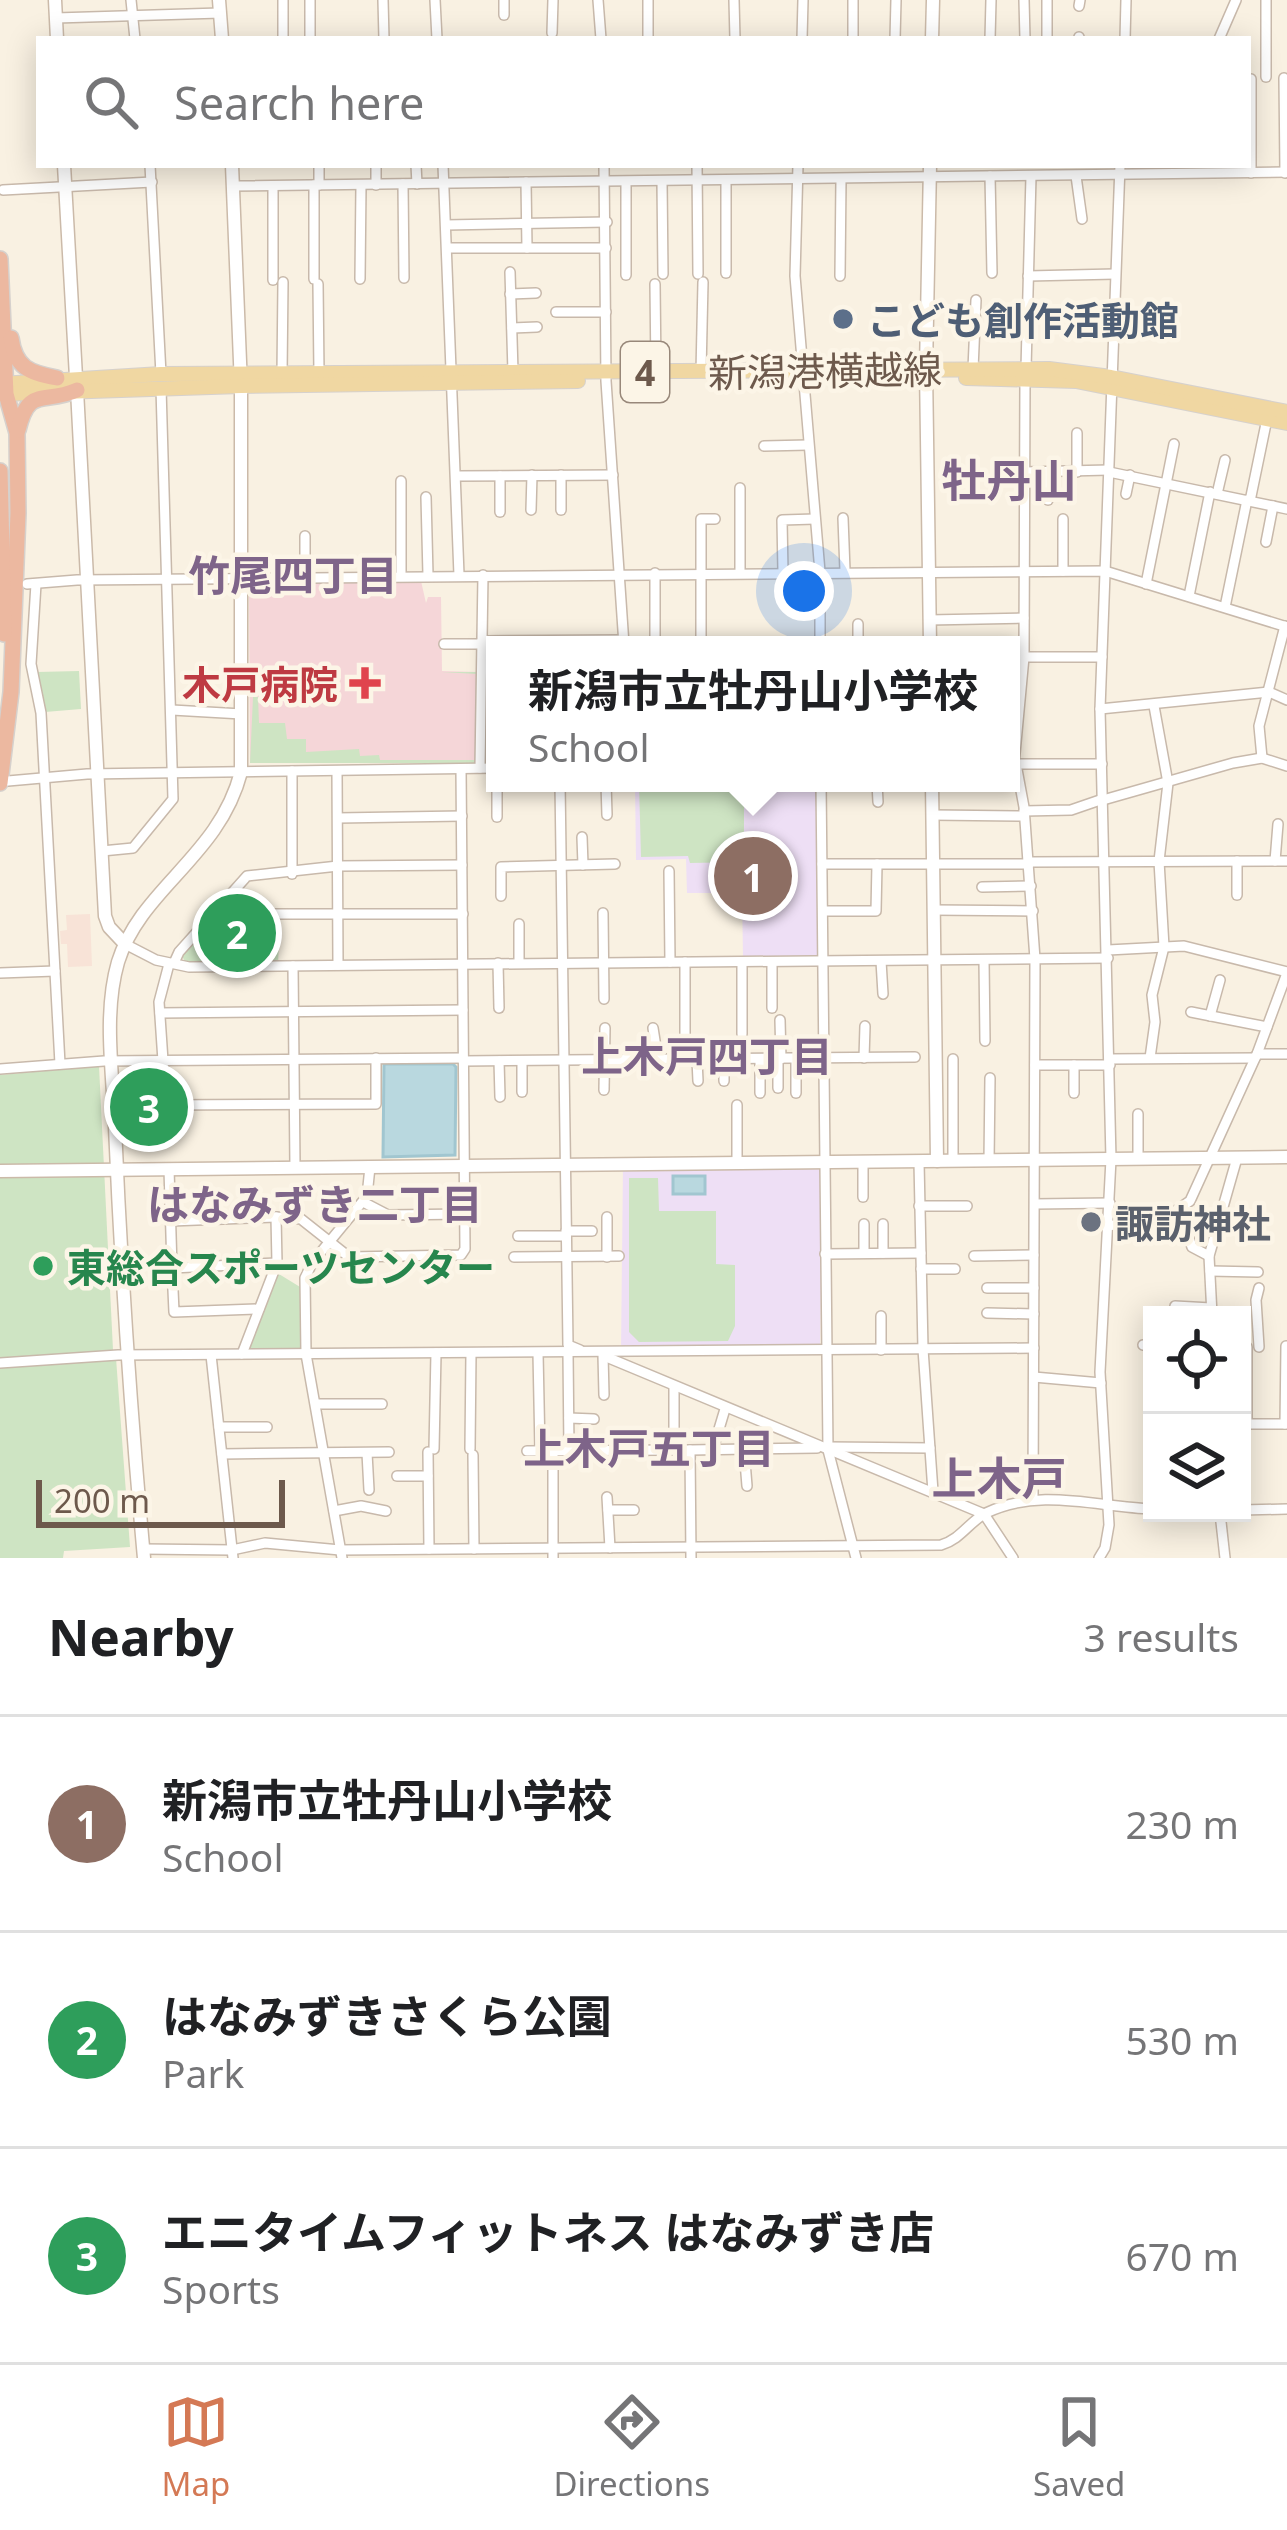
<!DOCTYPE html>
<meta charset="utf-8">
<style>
:root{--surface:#fff;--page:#f2f2f2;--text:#202124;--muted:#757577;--line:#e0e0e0;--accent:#d47955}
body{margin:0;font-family:"Noto Sans","Noto Sans JP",sans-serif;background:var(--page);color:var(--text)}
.controls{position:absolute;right:36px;bottom:36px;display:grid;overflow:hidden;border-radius:0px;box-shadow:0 6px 30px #0003}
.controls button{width:108px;height:108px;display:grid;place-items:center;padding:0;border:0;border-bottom:3px solid var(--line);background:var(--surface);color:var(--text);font:60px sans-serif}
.scale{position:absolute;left:36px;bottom:30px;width:249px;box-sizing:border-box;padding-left:12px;border:6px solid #6d594c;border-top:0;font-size:33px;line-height:42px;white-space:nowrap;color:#6d594c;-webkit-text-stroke:9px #fcf5e7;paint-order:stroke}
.you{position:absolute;left:804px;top:591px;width:42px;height:42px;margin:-30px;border:9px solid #fff;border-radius:50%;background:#1a73e8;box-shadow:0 0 0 18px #1a73e833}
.badge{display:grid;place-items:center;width:78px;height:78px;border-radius:50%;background:var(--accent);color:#fff;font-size:39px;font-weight:700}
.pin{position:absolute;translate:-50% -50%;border:6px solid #fff;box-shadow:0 3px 12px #0006}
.popup{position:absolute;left:486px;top:636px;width:534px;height:156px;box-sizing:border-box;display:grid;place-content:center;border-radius:0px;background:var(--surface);filter:drop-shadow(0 3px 9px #0005);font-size:39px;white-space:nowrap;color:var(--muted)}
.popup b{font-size:45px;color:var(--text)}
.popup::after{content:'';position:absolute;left:50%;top:100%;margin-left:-24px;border:24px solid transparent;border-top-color:var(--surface)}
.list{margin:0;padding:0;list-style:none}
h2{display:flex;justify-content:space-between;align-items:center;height:156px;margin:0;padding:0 48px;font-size:51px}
h2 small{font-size:39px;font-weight:400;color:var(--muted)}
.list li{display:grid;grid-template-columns:78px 1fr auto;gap:36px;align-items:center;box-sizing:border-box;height:216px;padding:0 48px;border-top:3px solid var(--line)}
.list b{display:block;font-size:45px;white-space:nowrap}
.list p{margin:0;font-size:39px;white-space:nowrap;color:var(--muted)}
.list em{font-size:39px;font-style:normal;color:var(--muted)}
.icon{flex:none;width:66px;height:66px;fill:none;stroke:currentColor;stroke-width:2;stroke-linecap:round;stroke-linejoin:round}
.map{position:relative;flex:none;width:1287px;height:1558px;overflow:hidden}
.search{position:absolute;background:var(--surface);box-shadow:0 6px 30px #0003;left:36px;right:36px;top:36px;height:132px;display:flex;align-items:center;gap:30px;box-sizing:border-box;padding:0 42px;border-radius:0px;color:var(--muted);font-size:45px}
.sheet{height:804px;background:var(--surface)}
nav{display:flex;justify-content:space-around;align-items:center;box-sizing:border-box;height:168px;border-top:3px solid var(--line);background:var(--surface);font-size:33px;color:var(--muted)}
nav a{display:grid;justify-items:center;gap:6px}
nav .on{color:var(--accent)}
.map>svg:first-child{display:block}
</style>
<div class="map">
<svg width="1287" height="1558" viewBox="0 0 1287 1558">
<rect width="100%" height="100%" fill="#f9f1e2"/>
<!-- commercial -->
<path fill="#f8e3d7" d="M90 914 92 966 68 967 67 944H61L60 931 67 930 66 915Z"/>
<!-- education -->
<g fill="#eedff5">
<path d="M635 783H818L819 956 743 957 742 893H687L686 859 636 860Z"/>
<path d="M623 1168H823L820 1347 621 1350Z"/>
</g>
<!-- medical -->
<path fill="#f5d6d8" d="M421 581 426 603 428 597H441L442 671 480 672 479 763H250L249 584Z"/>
<!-- green -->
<g fill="#cee4c3">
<path d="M79 671 81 709 45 712 37 672Z"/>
<path d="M442 672H480L479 763H250L253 697H258L259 723H285L287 739H306V752L359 749 360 756 379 755 380 760H476L477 674Z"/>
<path d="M639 783H744V862L690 863 688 856 641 857Z"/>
<path d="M224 898 242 912 280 914 278 966 189 967 179 952Z"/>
<path d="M99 1066 113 1350 0 1359V1075Z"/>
<path d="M629 1178H658L659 1211H716V1264L735 1265V1326L728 1341 639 1342 629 1332Z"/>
<path d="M274 1271 305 1290 306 1354H255L246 1343Z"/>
<path d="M116 1358 130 1547 64 1551 63 1558H0V1367Z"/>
</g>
<!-- water -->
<g fill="#b9d8df" stroke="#a1c6d0" stroke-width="3">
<path d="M384 1064H453L456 1067 455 1155 383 1157Z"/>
<rect x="673" y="1176" width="32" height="18"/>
</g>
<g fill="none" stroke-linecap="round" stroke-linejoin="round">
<!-- street casing -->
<g stroke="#c8b9ab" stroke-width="12">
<g id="street">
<path d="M131 0 135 39"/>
<path d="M283 0V39"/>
<path d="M383 0 384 39"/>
<path d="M435 0 437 39"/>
<path d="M504 0V15"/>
<path d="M598 0 601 39"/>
<path d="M648 0V39"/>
<path d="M734 0 735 39"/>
<path d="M1024 0 1025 39"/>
<path d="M1266 0V77"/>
<path d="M1079 6 1080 0"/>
<path d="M56 18 220 13"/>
<path d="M552 33 553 0"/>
<path d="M1079 37V39"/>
<path d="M310 39V0"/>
<path d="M802 39 803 0"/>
<path d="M853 39V0"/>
<path d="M895 39 896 0"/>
<path d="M990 39 991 0"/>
<path d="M1047 39V0"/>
<path d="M1125 39 1126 0"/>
<path d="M1219 39 1236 0"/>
<path d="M1284 78 1285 173"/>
<path d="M1251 79V173"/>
<path d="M150 165 161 374"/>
<path d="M319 165V185"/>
<path d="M376 165V185"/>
<path d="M416 165 417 184"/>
<path d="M443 165 459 575"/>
<path d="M604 165 606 381 624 645"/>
<path d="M697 165 698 274"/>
<path d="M798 165 795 276 820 572V645"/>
<path d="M990 176 992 273"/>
<path d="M1076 176 1082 219"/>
<path d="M726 180V273"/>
<path d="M662 181 663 274"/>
<path d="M526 182 527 248"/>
<path d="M626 182V275"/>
<path d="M403 184 404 278"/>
<path d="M233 186 1287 172"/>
<path d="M273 186V280"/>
<path d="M3 190 152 182"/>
<path d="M446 225 607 222"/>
<path d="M447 248H606"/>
<path d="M510 272 513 372"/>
<path d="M840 276 841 179"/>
<path d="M1028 276 1115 274"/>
<path d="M314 279V185"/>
<path d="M360 279 361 185"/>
<path d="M318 284 319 374"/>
<path d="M655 284 656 372"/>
<path d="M510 294 536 293"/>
<path d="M556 312H606"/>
<path d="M512 328 537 327"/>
<path d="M973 369 976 300"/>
<path d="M1026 369 1031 176"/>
<path d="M701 372 703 282"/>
<path d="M282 374 283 282"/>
<path d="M764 446 808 445"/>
<path d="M1025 472 1109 470"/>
<path d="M1077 472V433"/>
<path d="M1109 472 1287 509"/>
<path d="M457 476 613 475"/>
<path d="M401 481V575"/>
<path d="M740 488V573"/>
<path d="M1126 494 1130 475"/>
<path d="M1217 494 1225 460"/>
<path d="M426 497 428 575"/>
<path d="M1048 500V472"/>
<path d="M1250 501 1268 414"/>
<path d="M531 510 532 475"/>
<path d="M561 510V475"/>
<path d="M500 512V476"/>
<path d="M843 518 845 571"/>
<path d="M1266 542 1273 506"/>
<path d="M1063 571V519"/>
<path d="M783 572 782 520 815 519"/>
<path d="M655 573V645"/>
<path d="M305 577V536"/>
<path d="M27 584 77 580 1105 571 1287 627"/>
<path d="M36 584 31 664 41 713 60 1064"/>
<path d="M1146 584 1174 444"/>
<path d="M1189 596 1210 492"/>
<path d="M1225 607 1247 500"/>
<path d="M929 620 1024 618"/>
<path d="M482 641 623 640"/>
<path d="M444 644H482"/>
<path d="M786 644 819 645"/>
<path d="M701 645V519H715"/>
<path d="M858 645V624"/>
<path d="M1024 657H1102"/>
<path d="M1100 709 1269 692 1287 700"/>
<path d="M172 710 242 714"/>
<path d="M1262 758 1259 726 1285 626"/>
<path d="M1011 764H1102"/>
<path d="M1014 764 1024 657 1025 379"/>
<path d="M1016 764 1024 807 1035 959 1033 1500"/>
<path d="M480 768 483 575"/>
<path d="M337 771 338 965"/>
<path d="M8 781 87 774 495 768"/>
<path d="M560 783 568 1345 580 1350"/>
<path d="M606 783 607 815"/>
<path d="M821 783 828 1450 856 1558"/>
<path d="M877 783 878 802"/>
<path d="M1103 800 1233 763 1262 758 1287 766"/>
<path d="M1024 811 1071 810 1103 799"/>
<path d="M932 815 1024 816"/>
<path d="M497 817V783"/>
<path d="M338 818 462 816"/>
<path d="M582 837 583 865"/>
<path d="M102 851 133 848 173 799 161 388"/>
<path d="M1275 861 1278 824"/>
<path d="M1029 862 1287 861"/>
<path d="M822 864H1029"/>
<path d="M669 871 670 962"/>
<path d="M292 874V771"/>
<path d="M982 887 1031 886"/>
<path d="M1237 895V861"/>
<path d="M501 896V867L615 864"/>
<path d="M224 898 248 914H463"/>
<path d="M933 910 1033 911"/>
<path d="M823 911H876L877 864"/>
<path d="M603 913 604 999"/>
<path d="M519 924V963"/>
<path d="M125 944 156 960 189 967 1108 958"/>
<path d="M1108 950 1184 946 1287 972"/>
<path d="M984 960 985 1041"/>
<path d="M881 961 883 994"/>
<path d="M742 962V1034"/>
<path d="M174 963 179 952 247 876 338 866 462 865"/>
<path d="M498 963 499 1008"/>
<path d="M169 964 159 1002 166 1105 376 1104V1058"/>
<path d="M293 966 295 1167"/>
<path d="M0 973 55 971"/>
<path d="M772 1008V962"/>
<path d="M1191 1012 1267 1027"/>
<path d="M160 1013 463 1010"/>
<path d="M1210 1016 1220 980"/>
<path d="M780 1020 781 1059"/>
<path d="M653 1028 658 1060"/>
<path d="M1257 1054H1287"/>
<path d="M864 1058 865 1026"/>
<path d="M1150 1058 1155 1022 1152 995 1164 947 1159 861 1168 783 1154 706"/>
<path d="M953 1059V1161"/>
<path d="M1110 1059 1255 1058"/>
<path d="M685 1060V962"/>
<path d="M697 1060 698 1081"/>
<path d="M724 1060V1081"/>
<path d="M463 1061 915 1057"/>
<path d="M499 1061 500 1097"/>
<path d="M1035 1065H1110"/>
<path d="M1074 1065V1093"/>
<path d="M0 1069 104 1061 463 1058"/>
<path d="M778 1088V1059"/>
<path d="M604 1090 605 1028"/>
<path d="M522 1092V1061"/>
<path d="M760 1093V1059"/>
<path d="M796 1093V1059"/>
<path d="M1138 1114V1159"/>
<path d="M989 1161 990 1078"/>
<path d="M919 1162 923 1349 933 1492"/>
<path d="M737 1164V1105"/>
<path d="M169 1169 172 1268 277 1263"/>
<path d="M863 1197V1163"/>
<path d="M363 1202 388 1215 465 1214"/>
<path d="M1035 1204 1110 1203"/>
<path d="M919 1206H967"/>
<path d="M1180 1211 1192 1247 1209 1256"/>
<path d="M171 1221 276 1217"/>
<path d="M864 1224V1253"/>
<path d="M883 1224V1253"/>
<path d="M1108 1226 1168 1216 1190 1201 1257 1054 1287 973"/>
<path d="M566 1231H592"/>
<path d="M518 1236H566"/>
<path d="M825 1254 921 1253"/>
<path d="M974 1256 1034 1255"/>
<path d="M514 1257 619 1256"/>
<path d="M607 1257V1217"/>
<path d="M172 1268 174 1312 259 1309"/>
<path d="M921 1269H955"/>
<path d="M1210 1271 1258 1272"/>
<path d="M987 1288H1034"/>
<path d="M1175 1306 1211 1308"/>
<path d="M987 1313 1034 1314"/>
<path d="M1212 1315 1209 1256 1237 1158"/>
<path d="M1143 1345 1152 1346"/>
<path d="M1247 1347V1424H1287"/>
<path d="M1259 1347 1256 1300 1259 1288"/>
<path d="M881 1350V1316"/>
<path d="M538 1353 540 1451"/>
<path d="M568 1353 569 1451"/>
<path d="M242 1354 277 1263 276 1217 301 1219 349 1257 461 1255 465 1249 461 769"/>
<path d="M211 1355 233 1558"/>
<path d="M603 1355 604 1395"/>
<path d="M604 1356 984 1514 1013 1558"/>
<path d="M0 1363 118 1355 1034 1348"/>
<path d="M1034 1377 1101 1383"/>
<path d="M674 1388V1450H690L691 1558"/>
<path d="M316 1404H382"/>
<path d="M569 1418 594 1419"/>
<path d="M1285 1424 1286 1346"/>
<path d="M219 1427H267"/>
<path d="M828 1447 930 1448"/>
<path d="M434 1449 436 1353"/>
<path d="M470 1449 471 1353"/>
<path d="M713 1449 725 1409"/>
<path d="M744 1449 747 1486"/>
<path d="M690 1450 817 1448"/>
<path d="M527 1451 674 1450"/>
<path d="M428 1452 429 1549"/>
<path d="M367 1453 369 1490"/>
<path d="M222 1454 389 1452"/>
<path d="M473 1455 474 1549"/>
<path d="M1243 1461 1244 1510"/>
<path d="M397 1476H428"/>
<path d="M607 1497 610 1548"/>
<path d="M608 1510H634"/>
<path d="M1242 1510 1287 1509"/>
<path d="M334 1511 361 1506 386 1511"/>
<path d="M1220 1513 1225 1558"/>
<path d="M143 1549 232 1550 265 1543 340 1550 941 1545C961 1539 969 1522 986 1513 1040 1487 1097 1507 1152 1509"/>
<path d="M342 1558 306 1354 305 1278 312 1263 367 1196 370 1167"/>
<path d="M553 1558V1451"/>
<path d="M1099 1558 1105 1548 1109 1525 1100 1372 1111 1159 1100 709 1120 165"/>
</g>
</g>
<!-- secondary casing -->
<g stroke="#cbbaa9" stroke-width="15">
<g id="secondary">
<path d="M55 0 57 39"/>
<path d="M219 0 222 39"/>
<path d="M932 39 933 0"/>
<path d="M64 165 76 377"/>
<path d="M77 390 105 916 109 927 125 944"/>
<path d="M930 645 926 369 930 165"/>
<path d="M932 783 937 1161"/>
<path d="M0 1171 1287 1157"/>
<path d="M144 1558C131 1415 121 1270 115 1127 113 1074 103 1014 118 962 141 888 219 857 241 772V386L232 165"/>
</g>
</g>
<!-- primary casing -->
<g stroke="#d6d1cd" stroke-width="16">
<g id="primary">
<path d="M966 378 1076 381 1287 423"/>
<path d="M0 384 161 374 1049 369 1111 377 1287 412"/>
<path d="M1 394 241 386 578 381"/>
</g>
</g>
<!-- highway casing -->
<g stroke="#d6d1cd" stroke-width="18">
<g id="highway">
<path d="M0 259 6 394 17 433 18 513 11 692 0 783"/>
<path d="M11 338C15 368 30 373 57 378"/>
<path d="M18 430C29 385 43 405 77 390"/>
<path d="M0 471 4 634"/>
</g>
</g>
<!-- street -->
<use href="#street" stroke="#fff" stroke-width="9"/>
<!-- secondary -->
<use href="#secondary" stroke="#fff" stroke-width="12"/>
<!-- primary -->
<use href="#primary" stroke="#f0d7a2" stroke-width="14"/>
<!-- highway -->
<use href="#highway" stroke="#ecb8a0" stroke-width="15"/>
</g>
<!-- markers -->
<circle fill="#5c6f8a" stroke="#fcf5e7" stroke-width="4.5" cx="843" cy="319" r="12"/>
<path fill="#e0444e" stroke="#fcf5e7" stroke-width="4.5" d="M359 665h12v12h12v12h-12v12h-12v-12h-12v-12h12z"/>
<circle fill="#6b7280" stroke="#fcf5e7" stroke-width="4.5" cx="1091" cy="1222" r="12"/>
<circle fill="#2e9e5b" stroke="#fcf5e7" stroke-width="4.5" cx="43" cy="1266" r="12"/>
<g text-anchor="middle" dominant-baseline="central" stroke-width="9" stroke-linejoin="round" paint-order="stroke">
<!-- shield labels -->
<rect fill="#fcf5e7" stroke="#98887a" stroke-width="3" x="621" y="342" width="48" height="60" rx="9"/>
<g font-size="36" font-weight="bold" fill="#6d594c">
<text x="645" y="372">4</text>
</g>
<!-- service labels -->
<g font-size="39" font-weight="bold" fill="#4e5e75" stroke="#fcf5e7" text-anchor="start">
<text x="867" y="319">こども創作活動館</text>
</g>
<!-- street labels -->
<g font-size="39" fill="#6d594c" stroke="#fcf5e7">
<text transform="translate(825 370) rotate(-1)">新潟港横越線</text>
</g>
<!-- health labels -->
<g font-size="39" font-weight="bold" fill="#be3a42" stroke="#fcf5e7" text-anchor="end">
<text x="338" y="683">木戸病院</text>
</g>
<!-- worship labels -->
<g font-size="39" font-weight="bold" fill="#5b616d" stroke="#fcf5e7" text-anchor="start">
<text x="1115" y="1222">諏訪神社</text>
</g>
<!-- leisure labels -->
<g font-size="39" font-weight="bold" fill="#27864d" stroke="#fcf5e7" text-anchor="start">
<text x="67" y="1266">東総合スポーツセンター</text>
</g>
<!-- neighbourhood labels -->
<g font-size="42" font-weight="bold" fill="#7e6489" stroke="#fcf5e7">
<text x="293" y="574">竹尾四丁目</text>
<text x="707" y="1055">上木戸四丁目</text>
<text x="315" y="1203">はなみずき二丁目</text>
<text x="649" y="1447">上木戸五丁目</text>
</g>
<!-- quarter labels -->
<g font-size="45" font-weight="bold" fill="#7e6489" stroke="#fcf5e7">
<text x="1009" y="479">牡丹山</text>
<text x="999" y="1477">上木戸</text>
</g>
</g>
</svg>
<div class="controls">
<button><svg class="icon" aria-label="locate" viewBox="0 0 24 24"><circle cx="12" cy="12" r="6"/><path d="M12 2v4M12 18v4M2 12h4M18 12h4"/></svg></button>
<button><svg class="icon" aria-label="layers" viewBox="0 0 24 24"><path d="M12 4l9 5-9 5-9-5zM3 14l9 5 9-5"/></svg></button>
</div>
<div class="scale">200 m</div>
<div class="you"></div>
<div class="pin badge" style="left:753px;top:876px;background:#8d6e63">1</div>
<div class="popup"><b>新潟市立牡丹山小学校</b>School</div>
<div class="pin badge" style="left:237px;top:933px;background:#2e9e5b">2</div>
<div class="pin badge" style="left:149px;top:1107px;background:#2e9e5b">3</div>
<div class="search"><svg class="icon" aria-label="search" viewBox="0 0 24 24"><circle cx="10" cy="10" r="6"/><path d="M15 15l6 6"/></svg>Search here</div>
</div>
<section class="sheet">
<h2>Nearby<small>3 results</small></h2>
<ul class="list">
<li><span class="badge" style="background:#8d6e63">1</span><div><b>新潟市立牡丹山小学校</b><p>School</p></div><em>230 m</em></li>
<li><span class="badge" style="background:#2e9e5b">2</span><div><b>はなみずきさくら公園</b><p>Park</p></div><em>530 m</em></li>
<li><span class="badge" style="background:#2e9e5b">3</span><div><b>エニタイムフィットネス はなみずき店</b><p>Sports</p></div><em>670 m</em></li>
</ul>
</section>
<nav>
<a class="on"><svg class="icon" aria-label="map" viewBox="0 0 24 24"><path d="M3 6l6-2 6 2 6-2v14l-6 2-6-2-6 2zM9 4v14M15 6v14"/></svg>Map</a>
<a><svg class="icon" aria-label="directions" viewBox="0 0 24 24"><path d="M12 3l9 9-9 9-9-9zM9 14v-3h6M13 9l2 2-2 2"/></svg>Directions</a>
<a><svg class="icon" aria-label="saved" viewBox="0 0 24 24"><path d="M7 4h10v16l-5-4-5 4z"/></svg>Saved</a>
</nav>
